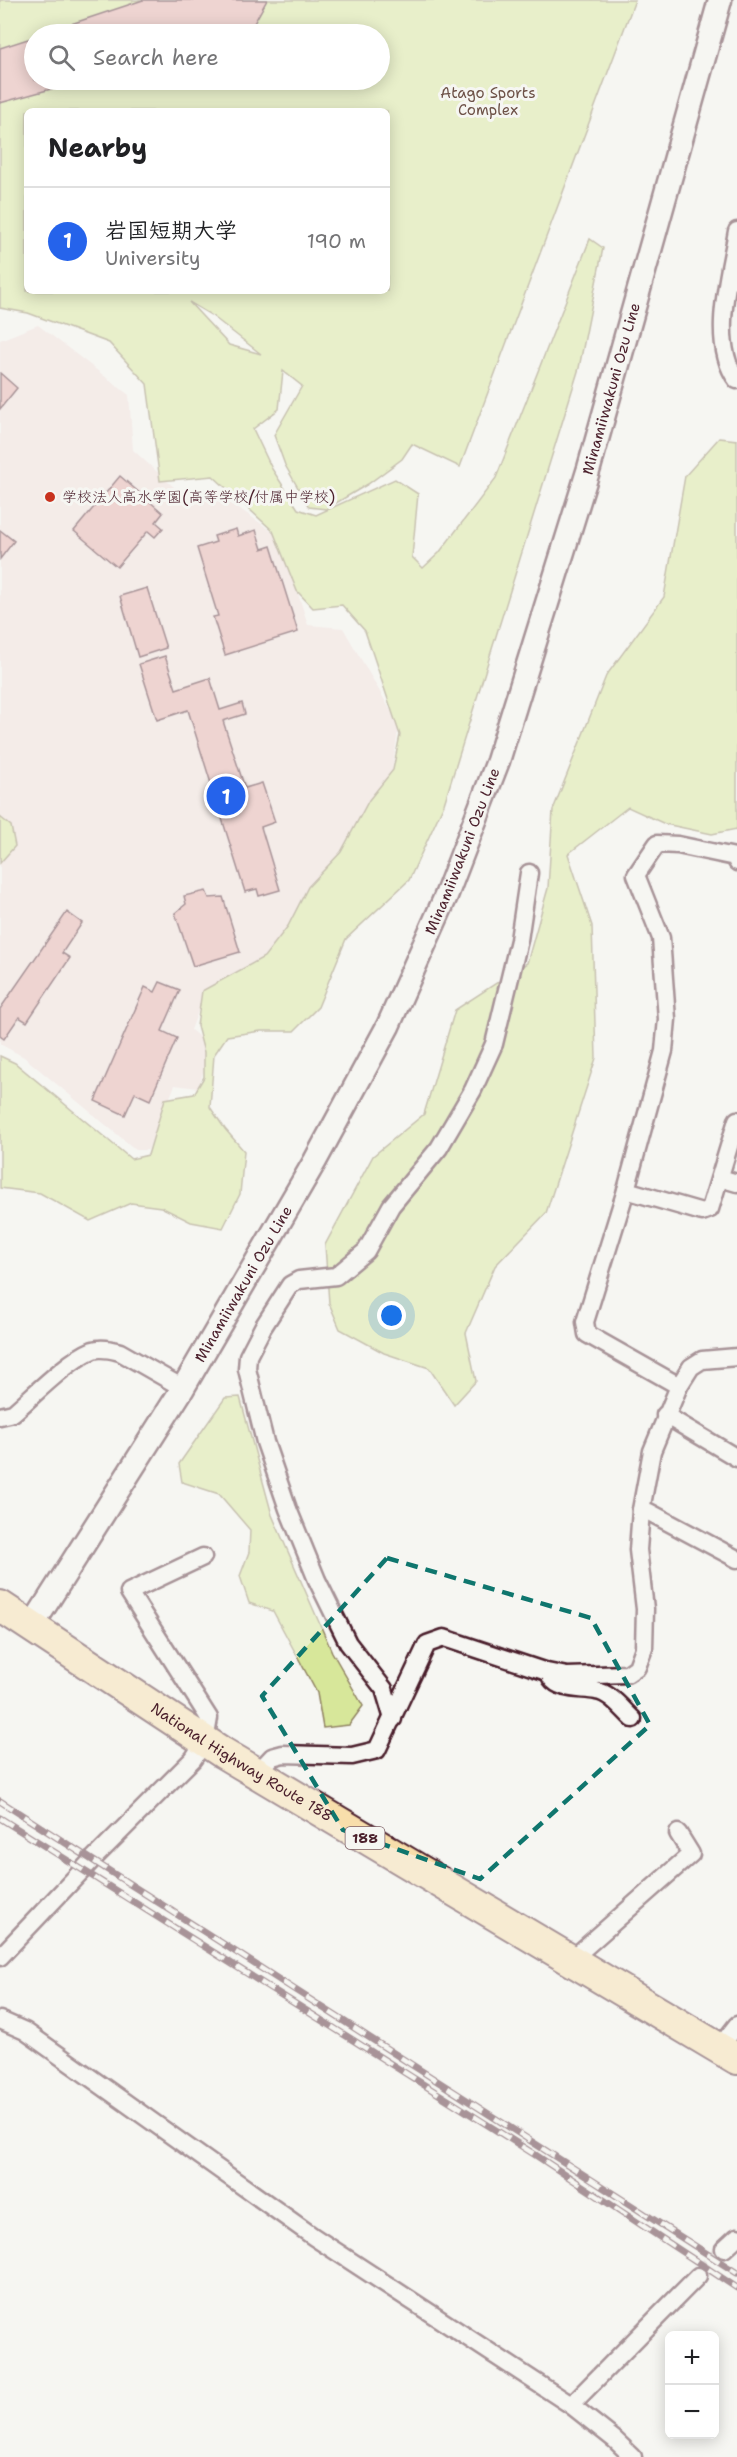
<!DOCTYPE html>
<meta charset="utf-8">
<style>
:root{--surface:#fff;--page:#f2f2f2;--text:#202124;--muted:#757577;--line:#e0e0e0;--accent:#2563eb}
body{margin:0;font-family:"Shantell Sans","Klee One",sans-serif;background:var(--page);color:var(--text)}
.controls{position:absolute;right:18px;bottom:18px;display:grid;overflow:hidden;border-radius:9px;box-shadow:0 3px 15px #0003}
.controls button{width:54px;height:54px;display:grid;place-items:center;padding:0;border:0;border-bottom:2px solid var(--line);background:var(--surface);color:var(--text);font:30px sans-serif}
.you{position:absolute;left:392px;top:1316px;width:21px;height:21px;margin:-15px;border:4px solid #fff;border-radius:50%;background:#1a73e8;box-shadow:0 0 0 9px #1a73e833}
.badge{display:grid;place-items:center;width:39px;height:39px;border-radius:50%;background:var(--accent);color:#fff;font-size:20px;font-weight:700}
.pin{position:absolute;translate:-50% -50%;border:3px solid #fff;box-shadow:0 2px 6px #0006}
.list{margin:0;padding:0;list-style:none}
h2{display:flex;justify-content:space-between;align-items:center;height:78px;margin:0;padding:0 24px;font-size:26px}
h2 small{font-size:20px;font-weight:400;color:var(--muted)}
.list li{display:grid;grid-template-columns:39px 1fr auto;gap:18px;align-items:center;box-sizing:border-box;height:108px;padding:0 24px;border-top:2px solid var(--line)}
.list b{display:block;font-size:22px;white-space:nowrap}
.list p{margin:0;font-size:20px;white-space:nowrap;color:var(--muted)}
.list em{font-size:20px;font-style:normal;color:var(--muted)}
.icon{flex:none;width:33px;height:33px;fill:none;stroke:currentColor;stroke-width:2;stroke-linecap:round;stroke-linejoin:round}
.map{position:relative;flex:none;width:737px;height:2457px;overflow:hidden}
.search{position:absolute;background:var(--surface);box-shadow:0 3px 15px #0003;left:24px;top:24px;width:366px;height:66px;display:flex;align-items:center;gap:15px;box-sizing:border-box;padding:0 21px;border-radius:33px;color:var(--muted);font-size:22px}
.panel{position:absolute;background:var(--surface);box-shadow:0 3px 15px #0003;left:24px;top:108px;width:366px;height:186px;border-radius:9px}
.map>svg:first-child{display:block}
</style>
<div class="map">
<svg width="737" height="2457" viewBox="0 0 737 2457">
<rect width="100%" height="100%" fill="#f6f6f2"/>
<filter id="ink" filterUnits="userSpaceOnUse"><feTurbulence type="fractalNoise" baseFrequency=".0167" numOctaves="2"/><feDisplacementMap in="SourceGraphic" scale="12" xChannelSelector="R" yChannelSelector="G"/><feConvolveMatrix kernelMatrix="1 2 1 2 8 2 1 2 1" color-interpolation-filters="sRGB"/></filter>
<g filter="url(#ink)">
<!-- built -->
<path fill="#f1dfdc" d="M38 325 129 395 133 450 176 489 213 490 280 537 308 625 343 628 399 725 389 789 269 961 202 1000 191 1030 211 1047 198 1088 175 1085 148 1150H136L24 1057 0 1044V340Z"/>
<!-- green -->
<g fill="#d7e79a" stroke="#908362" stroke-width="1.5" fill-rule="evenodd">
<path d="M0 0H635L460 467 412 444 402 459 368 484 326 509 309 507 285 465 274 435 302 386 283 371 279 409 253 429 272 469 298 509 316 515 395 479 418 494 412 557 423 568 439 553 496 478 590 239 603 248 579 368 444 804 409 880 346 939 318 1007 294 1031H261L227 1036 214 1055 210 1107 225 1129 244 1151 240 1194 223 1228 191 1222 161 1207 131 1203 90 1221 40 1193 0 1188V1056L15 1063 131 1159 148 1155 165 1099 194 1094 204 1077V1052L197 1026 202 991 264 957 288 926 308 887 341 852 369 800 393 770 400 735 365 631 342 605 313 608 297 591 273 531 213 476 160 481 147 384 109 343 28 313 0 308ZM34 34H380V80H34ZM27 111H387V291H27ZM189 302 211 315 261 354 229 345Z"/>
<path d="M719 438 737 440V829L712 834 665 824 628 807 568 854 592 926 596 1058 546 1213 495 1266 466 1333 476 1381 454 1405 429 1368 384 1353 340 1329 329 1303 325 1245 373 1156 424 1114 455 1010 527 963 548 888 553 810 606 676 664 597 685 476Z"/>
<path d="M0 817 11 826 15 846 0 863Z"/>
<path d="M240 1397 272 1515 332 1652 363 1706 349 1725 323 1728 317 1693 273 1611 249 1603 240 1576 249 1552 250 1530 219 1494 182 1482 179 1464 225 1398Z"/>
</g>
<!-- building -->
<g fill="#e5aaa8" stroke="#4a1f2b" stroke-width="1.5">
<path d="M143 0H267L248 34H41Z"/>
<path d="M34 37V80H84L0 103V48Z"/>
<path d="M130 80H155L133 87Z"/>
<path d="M0 373 17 388 0 409Z"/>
<path d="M120 476 163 513 156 522 163 528 155 537 148 531 117 567 74 531Z"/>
<path d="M236 529 238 536 256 530 262 549 271 546 298 632 225 655 213 617 218 616 197 548 216 542 214 536Z"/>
<path d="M0 530 14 541 0 559Z"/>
<path d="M147 588 166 648 138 657 120 596Z"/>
<path d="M165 656 176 689 210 678 220 710 242 703 245 714 223 721 245 788 262 783 275 822 261 827 280 890 259 896 257 889 245 892 188 710 157 720 139 664Z"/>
<path d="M206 891 209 898 223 897 240 952 193 966 175 913 186 904 184 896Z"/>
<path d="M67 912 82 923 62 953 70 958 27 1022 19 1017 4 1039 0 1036V1009Z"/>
<path d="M160 982 180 990 162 1031 177 1038 150 1100 135 1093 125 1115 95 1101 145 987 155 992Z"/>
</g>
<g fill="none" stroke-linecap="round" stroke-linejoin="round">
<!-- street-tunnel -->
<path stroke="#d4cbca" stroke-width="16" stroke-dasharray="16 8" stroke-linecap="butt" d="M698 2276 724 2249"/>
<!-- street casing -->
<g stroke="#4a1f2b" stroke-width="21">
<g id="street">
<path d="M737 231C730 274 709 342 737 380"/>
<path d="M737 862 735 857 678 845 657 844 636 875 661 938 667 1019 664 1051 626 1190 702 1212 710 1209 737 1120"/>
<path d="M720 1178 737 1183"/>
<path d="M626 1190 585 1322 587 1334 679 1386"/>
<path d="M665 1415 737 1458"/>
<path d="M0 1416 13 1413C34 1395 68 1360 93 1350 102 1347 112 1350 120 1352L183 1388"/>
<path d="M641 1510 649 1512 737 1559"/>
<path d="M551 1678C560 1691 582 1688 596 1691 611 1693 622 1709 633 1719"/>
<path d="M393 1719 384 1689 348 1643 317 1580 288 1509 265 1442 247 1369 248 1356 263 1327 290 1285 299 1280 336 1276 366 1251 391 1206 439 1148 473 1090 494 1044 519 940 529 873"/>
<path d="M257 1773 272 1757 283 1754 352 1756 377 1750 427 1644 444 1638 547 1672 567 1676 627 1674 637 1667 644 1648 645 1609 638 1550 641 1510 652 1451 679 1386 691 1367 702 1360 737 1357"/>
<path d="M0 1957 92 1860 193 1759 205 1741 209 1718 129 1592 203 1557"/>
<path d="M573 1962 580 1952 691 1854 678 1833"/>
<path d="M0 2020 25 2031 314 2237 571 2405 614 2439 633 2457"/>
<path d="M719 2048 737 2025"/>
<path d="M724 2249 737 2237"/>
<path d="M571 2405 698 2276"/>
</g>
</g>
<!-- secondary casing -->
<g stroke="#4a1f2b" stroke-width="27">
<g id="secondary">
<path id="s1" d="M32 1626 183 1388 315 1161 388 1026 446 896 498 761 589 468 720 0"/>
</g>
</g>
<!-- highway casing -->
<g stroke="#4a1f2b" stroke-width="34">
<g id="highway">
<path id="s2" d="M0 1606 223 1753 737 2059"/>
</g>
</g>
<!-- street -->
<use href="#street" stroke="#f6f6f2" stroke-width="16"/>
<!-- secondary -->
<use href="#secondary" stroke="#f6f6f2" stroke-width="22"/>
<!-- highway -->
<use href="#highway" stroke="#f8deab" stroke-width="30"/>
<!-- rail casing -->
<g stroke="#4a1f2b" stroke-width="7">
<g id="rail">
<path d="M0 1801 737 2273"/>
<path d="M0 1818 534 2154 737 2288"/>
</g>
</g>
<!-- rail -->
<use href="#rail" stroke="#f6f6f2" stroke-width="4.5" stroke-dasharray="14" stroke-linecap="butt"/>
</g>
</g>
<!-- marked area -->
<path d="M0 0H737V2457H0ZM387 1558 591 1618 650 1725 480 1879 343 1830 262 1696Z" fill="#f6f6f2" fill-opacity=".55" fill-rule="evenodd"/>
<path fill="none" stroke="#0f766e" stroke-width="4.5" stroke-dasharray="12 8" stroke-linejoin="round" d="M387 1558 591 1618 650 1725 480 1879 343 1830 262 1696Z"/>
<!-- markers -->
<circle fill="#c8321e" stroke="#f6f6f2" stroke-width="2" cx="50" cy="497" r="6"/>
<g text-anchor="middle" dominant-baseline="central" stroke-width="6" stroke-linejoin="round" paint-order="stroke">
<!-- shield labels -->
<rect fill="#f6f6f2" stroke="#7e6067" stroke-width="1.5" x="345.5" y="1827" width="39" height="22" rx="4.5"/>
<g font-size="14" font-weight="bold" fill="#4a1f2b">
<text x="365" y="1838">188</text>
</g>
<!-- park labels -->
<g font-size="15" fill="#6d5147" stroke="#f6f6f2">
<text x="488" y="93">Atago Sports<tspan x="488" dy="17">Complex</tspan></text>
</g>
<!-- street labels -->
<g font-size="15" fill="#4a1f2b" stroke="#f6f6f2">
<text stroke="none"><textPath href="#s1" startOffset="1374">Minamiiwakuni Ozu Line</textPath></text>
<text stroke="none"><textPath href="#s1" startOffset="888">Minamiiwakuni Ozu Line</textPath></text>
<text stroke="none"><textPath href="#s1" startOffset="402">Minamiiwakuni Ozu Line</textPath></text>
<text stroke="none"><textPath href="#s2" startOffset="288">National Highway Route 188</textPath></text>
</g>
<!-- poi labels -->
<g font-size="15" fill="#4a1f2b" stroke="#f6f6f2" text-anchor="start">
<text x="62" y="497">学校法人高水学園(高等学校/付属中学校)</text>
</g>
</g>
</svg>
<div class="controls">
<button>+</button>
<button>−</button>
</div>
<div class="you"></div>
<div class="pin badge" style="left:226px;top:796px">1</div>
<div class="search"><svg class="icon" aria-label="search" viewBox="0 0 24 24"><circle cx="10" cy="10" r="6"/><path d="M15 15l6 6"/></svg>Search here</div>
<section class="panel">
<h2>Nearby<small></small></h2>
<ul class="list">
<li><span class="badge">1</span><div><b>岩国短期大学</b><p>University</p></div><em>190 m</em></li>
</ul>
</section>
</div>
